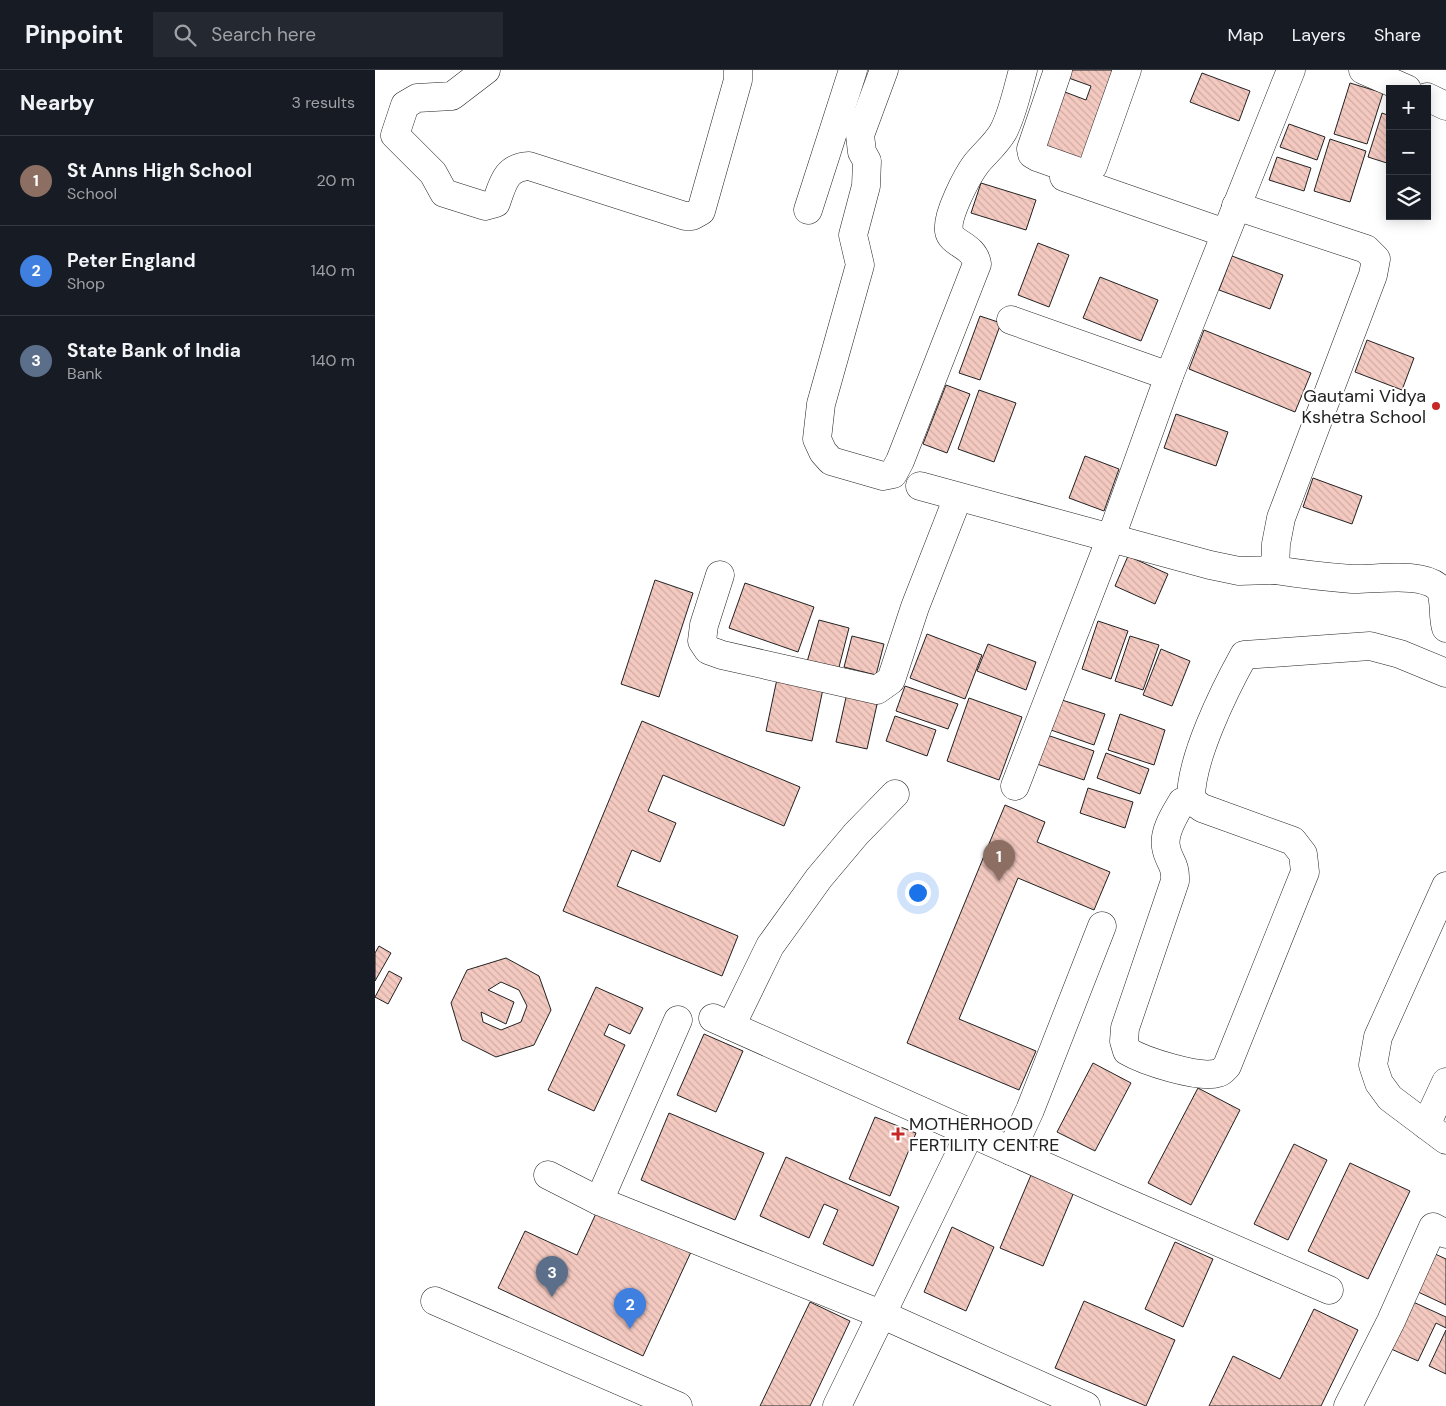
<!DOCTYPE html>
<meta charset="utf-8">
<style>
:root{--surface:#171b24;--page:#242831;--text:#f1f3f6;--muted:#9ea1a6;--line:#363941;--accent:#0b8043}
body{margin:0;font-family:"DM Sans",sans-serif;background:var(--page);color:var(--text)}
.controls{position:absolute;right:15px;top:15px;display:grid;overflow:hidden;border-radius:0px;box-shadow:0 2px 12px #0003}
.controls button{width:45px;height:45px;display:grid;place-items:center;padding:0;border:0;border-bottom:1px solid var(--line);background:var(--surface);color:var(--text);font:25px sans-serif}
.you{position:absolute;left:542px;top:822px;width:18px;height:18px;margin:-12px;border:4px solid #fff;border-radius:50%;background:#1a73e8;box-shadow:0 0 0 8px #1a73e833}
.badge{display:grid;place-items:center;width:32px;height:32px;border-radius:50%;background:var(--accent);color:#fff;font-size:16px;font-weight:700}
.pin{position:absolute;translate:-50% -41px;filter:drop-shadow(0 1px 2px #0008)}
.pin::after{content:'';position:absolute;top:26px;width:18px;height:15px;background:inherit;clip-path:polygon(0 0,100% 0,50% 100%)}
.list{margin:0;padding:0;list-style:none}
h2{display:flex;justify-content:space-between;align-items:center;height:65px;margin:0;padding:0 20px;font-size:21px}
h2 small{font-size:16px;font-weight:400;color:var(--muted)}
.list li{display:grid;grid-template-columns:32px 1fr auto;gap:15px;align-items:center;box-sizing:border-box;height:90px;padding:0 20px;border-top:1px solid var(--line)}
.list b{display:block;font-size:19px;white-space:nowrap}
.list p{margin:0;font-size:16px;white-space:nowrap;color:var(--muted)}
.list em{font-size:16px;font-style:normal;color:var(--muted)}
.icon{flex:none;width:28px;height:28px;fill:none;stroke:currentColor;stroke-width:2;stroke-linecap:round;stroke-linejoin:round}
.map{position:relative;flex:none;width:1071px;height:1336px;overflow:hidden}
header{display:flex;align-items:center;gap:30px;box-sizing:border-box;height:70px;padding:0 25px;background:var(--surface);border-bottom:1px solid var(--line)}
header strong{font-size:24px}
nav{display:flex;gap:28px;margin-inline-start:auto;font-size:18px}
.search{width:350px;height:45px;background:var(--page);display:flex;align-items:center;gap:12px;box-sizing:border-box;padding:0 18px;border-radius:0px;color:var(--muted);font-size:19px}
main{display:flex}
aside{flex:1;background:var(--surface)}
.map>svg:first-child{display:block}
</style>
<header>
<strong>Pinpoint</strong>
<div class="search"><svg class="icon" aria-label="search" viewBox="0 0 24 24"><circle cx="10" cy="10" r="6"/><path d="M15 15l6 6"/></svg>Search here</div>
<nav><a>Map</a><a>Layers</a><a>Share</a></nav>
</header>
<main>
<aside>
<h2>Nearby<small>3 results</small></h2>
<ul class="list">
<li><span class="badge" style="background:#8d6e63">1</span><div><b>St Anns High School</b><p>School</p></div><em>20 m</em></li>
<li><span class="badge" style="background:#3f7fe0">2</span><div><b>Peter England</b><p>Shop</p></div><em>140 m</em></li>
<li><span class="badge" style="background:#5c6f8a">3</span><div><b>State Bank of India</b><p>Bank</p></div><em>140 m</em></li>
</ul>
</aside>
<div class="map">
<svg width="1071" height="1336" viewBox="0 0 1071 1336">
<defs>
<pattern id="building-back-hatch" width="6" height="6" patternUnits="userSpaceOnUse" patternTransform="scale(1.25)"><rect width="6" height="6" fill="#f3c9c0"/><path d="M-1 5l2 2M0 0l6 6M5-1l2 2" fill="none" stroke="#d0aca5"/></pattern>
</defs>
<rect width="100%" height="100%" fill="#fff"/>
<!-- building -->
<g fill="url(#building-back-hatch)" stroke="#222" fill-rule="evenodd">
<path d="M690 0H743L707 98 660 81 682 19 711 30 716 16 688 6Z"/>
<path d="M827 3 875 21 864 51 815 32Z"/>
<path d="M975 13 1008 23 992 74 959 64Z"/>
<path d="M1007 43 1015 46V94L993 87Z"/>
<path d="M914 54 950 67 942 90 905 77Z"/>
<path d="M955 69 991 81 975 132 939 121Z"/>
<path d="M902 87 936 98 929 121 894 110Z"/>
<path d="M606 113 661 130 651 160 596 143Z"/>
<path d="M663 173 694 185 674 237 643 225Z"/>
<path d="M857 186 908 205 895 239 844 220Z"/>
<path d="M725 207 783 230 766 271 708 248Z"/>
<path d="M605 246 626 253 605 310 584 303Z"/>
<path d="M829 260 936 303 920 342 814 299Z"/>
<path d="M992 270 1039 288 1027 320 980 302Z"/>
<path d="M571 315 595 324 572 383 548 374Z"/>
<path d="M604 320 641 333 619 392 583 379Z"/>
<path d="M801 344 853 362 841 396 789 378Z"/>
<path d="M710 386 744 399 729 441 694 428Z"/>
<path d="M938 408 987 426 977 454 928 437Z"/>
<path d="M753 486 793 504 780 534 740 516Z"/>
<path d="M280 510 318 523 284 627 246 614Z"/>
<path d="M370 513 439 537 423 582 354 558Z"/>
<path d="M444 550 474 558 463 601 432 592Z"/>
<path d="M723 551 753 561 736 609 707 599Z"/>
<path d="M552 564 607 585 590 629 535 608Z"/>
<path d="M477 566 509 574 501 605 469 597Z"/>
<path d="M755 566 784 575 768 620 740 611Z"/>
<path d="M613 574 661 592 651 620 602 601Z"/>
<path d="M786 579 815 591 797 636 768 625Z"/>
<path d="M402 609 448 619 437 671 391 661Z"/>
<path d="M530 616 583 634 573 659 521 641Z"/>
<path d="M472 623 503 630 492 679 461 672Z"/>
<path d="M594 628 647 647 624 710 572 691Z"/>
<path d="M687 630 730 644 719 675 676 660Z"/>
<path d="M745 644 790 660 779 695 733 680Z"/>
<path d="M520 646 561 660 552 686 511 671Z"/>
<path d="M267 651 425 717 409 756 288 705 273 741 301 753 285 792 257 780 242 816 363 866 347 906 188 841Z"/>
<path d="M672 665 719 681 709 710 662 694Z"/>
<path d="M731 683 774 699 765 724 722 708Z"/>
<path d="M713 718 758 732 750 758 705 743Z"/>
<path d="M630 735 670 752 662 772 735 802 719 840 643 808 584 949 661 981 644 1020 532 973Z"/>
<path d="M4 876 16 883 0 911V883Z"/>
<path d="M131 888 164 906 176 940 159 975 121 987 87 970 76 933 92 900ZM126 912 144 920 152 936 146 952 126 960 108 952 106 942 131 954 139 932 113 920Z"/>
<path d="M14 901 27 908 13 934 0 927Z"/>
<path d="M221 917 268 938 255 964 234 954 229 965 250 975 219 1041 173 1020Z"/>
<path d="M329 964 368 981 341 1042 302 1025Z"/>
<path d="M718 993 756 1013 720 1081 682 1062Z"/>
<path d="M823 1018 865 1040 816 1135 773 1113Z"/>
<path d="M294 1043 389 1083 360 1150 266 1110Z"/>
<path d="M500 1047 541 1063 515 1126 474 1109Z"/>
<path d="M919 1074 952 1090 913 1170 879 1154Z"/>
<path d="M411 1087 524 1137 498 1196 448 1174 463 1140 449 1134 434 1168 385 1146Z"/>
<path d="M975 1093 1035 1121 993 1209 933 1181Z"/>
<path d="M656 1105 699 1122 668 1196 625 1178Z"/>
<path d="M223 1139 316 1182 268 1286 123 1218 150 1161 202 1185Z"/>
<path d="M577 1157 619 1177 591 1241 549 1222Z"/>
<path d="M800 1172 838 1189 808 1257 770 1239Z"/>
<path d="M1058 1183 1071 1189V1235L1041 1221Z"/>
<path d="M709 1231 800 1270 771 1336 680 1298Z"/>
<path d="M1036 1231 1071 1247V1258L1061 1253 1043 1291 1014 1278Z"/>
<path d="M435 1232 475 1251 435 1336H385Z"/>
<path d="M939 1239 983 1260 946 1336H834L858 1286 905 1309Z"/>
<path d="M1071 1260V1304L1054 1296Z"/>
</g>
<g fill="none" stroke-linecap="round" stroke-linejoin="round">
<!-- minor casing -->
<g stroke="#222" stroke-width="29">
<g id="minor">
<path d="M111 0 77 26 42 28 30 35 20 65 58 103 69 123 110 136 121 133C128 113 131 97 154 96L310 146H317L326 141 363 10V0"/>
<path d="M509 0 485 65 487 82 492 91 491 116 478 165 485 195 446 334 442 369 448 382 456 391 508 406 518 404 525 391 602 194C599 175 576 174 574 161 571 146 592 106 601 94 609 84 621 74 628 62 638 43 642 21 648 0"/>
<path d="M683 0 656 79 657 84 662 87 710 104 718 96 752 0"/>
<path d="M988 0 1032 19"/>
<path d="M1052 27 1071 36"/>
<path d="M689 107 850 163"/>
<path d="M433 140 478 0"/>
<path d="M636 250 794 306"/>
<path d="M545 416 835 495 864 501 900 500 901 474 906 448 998 205 1001 189 991 179 861 136"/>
<path d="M900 500C925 504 951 507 977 509 999 510 1047 501 1064 518 1071 528 1067 546 1071 558"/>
<path d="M345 505 329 555 327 571 333 580 347 585 502 620 516 610 540 537 583 427"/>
<path d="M640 716 735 470 794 306 916 0"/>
<path d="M816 730 807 732C800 744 788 762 791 777 793 791 801 793 800 811L750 958 749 971 752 981C769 991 824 1009 843 1003 847 1002 849 999 852 996L930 802 928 784 918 771 827 738 816 730C815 690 849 621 869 585L995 576 1025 584 1071 603"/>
<path d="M1071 816 1003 967 998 995 1004 1013 1015 1028 1071 1070"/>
<path d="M338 948 739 1127 954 1220"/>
<path d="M356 956 395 876 444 808 481 764 520 724"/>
<path d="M1051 1055 1071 1012"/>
<path d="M636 1081 655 1040 727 856"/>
<path d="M173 1105 224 1131 508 1245 711 1336"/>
<path d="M224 1131 303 950"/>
<path d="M60 1231 303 1336"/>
<path d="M462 1336 595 1063"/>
<path d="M973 1336 1016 1251 1058 1157 1071 1164"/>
</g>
</g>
<!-- minor -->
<use href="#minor" stroke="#fff" stroke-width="28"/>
</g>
<!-- markers -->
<g fill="#c62828" stroke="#fff" stroke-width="2">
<circle cx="1061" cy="336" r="5"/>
<path d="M520.5 1056.5h5v5h5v5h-5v5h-5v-5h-5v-5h5z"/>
</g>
<g text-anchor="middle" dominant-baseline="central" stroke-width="4" stroke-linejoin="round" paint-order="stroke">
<!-- poi labels -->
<g font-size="18" fill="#222" stroke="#fff" text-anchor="end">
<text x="1051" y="326">Gautami Vidya<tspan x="1051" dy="21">Kshetra School</tspan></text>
<text x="534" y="1054" text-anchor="start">MOTHERHOOD<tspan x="534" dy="21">FERTILITY CENTRE</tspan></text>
</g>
</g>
</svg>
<div class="controls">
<button>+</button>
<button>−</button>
<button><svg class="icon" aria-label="layers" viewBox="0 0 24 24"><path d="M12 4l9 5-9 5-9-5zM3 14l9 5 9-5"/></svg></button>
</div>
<div class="you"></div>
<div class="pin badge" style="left:624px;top:811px;background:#8d6e63">1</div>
<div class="pin badge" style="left:255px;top:1259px;background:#3f7fe0">2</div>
<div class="pin badge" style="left:177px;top:1227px;background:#5c6f8a">3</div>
</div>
</main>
